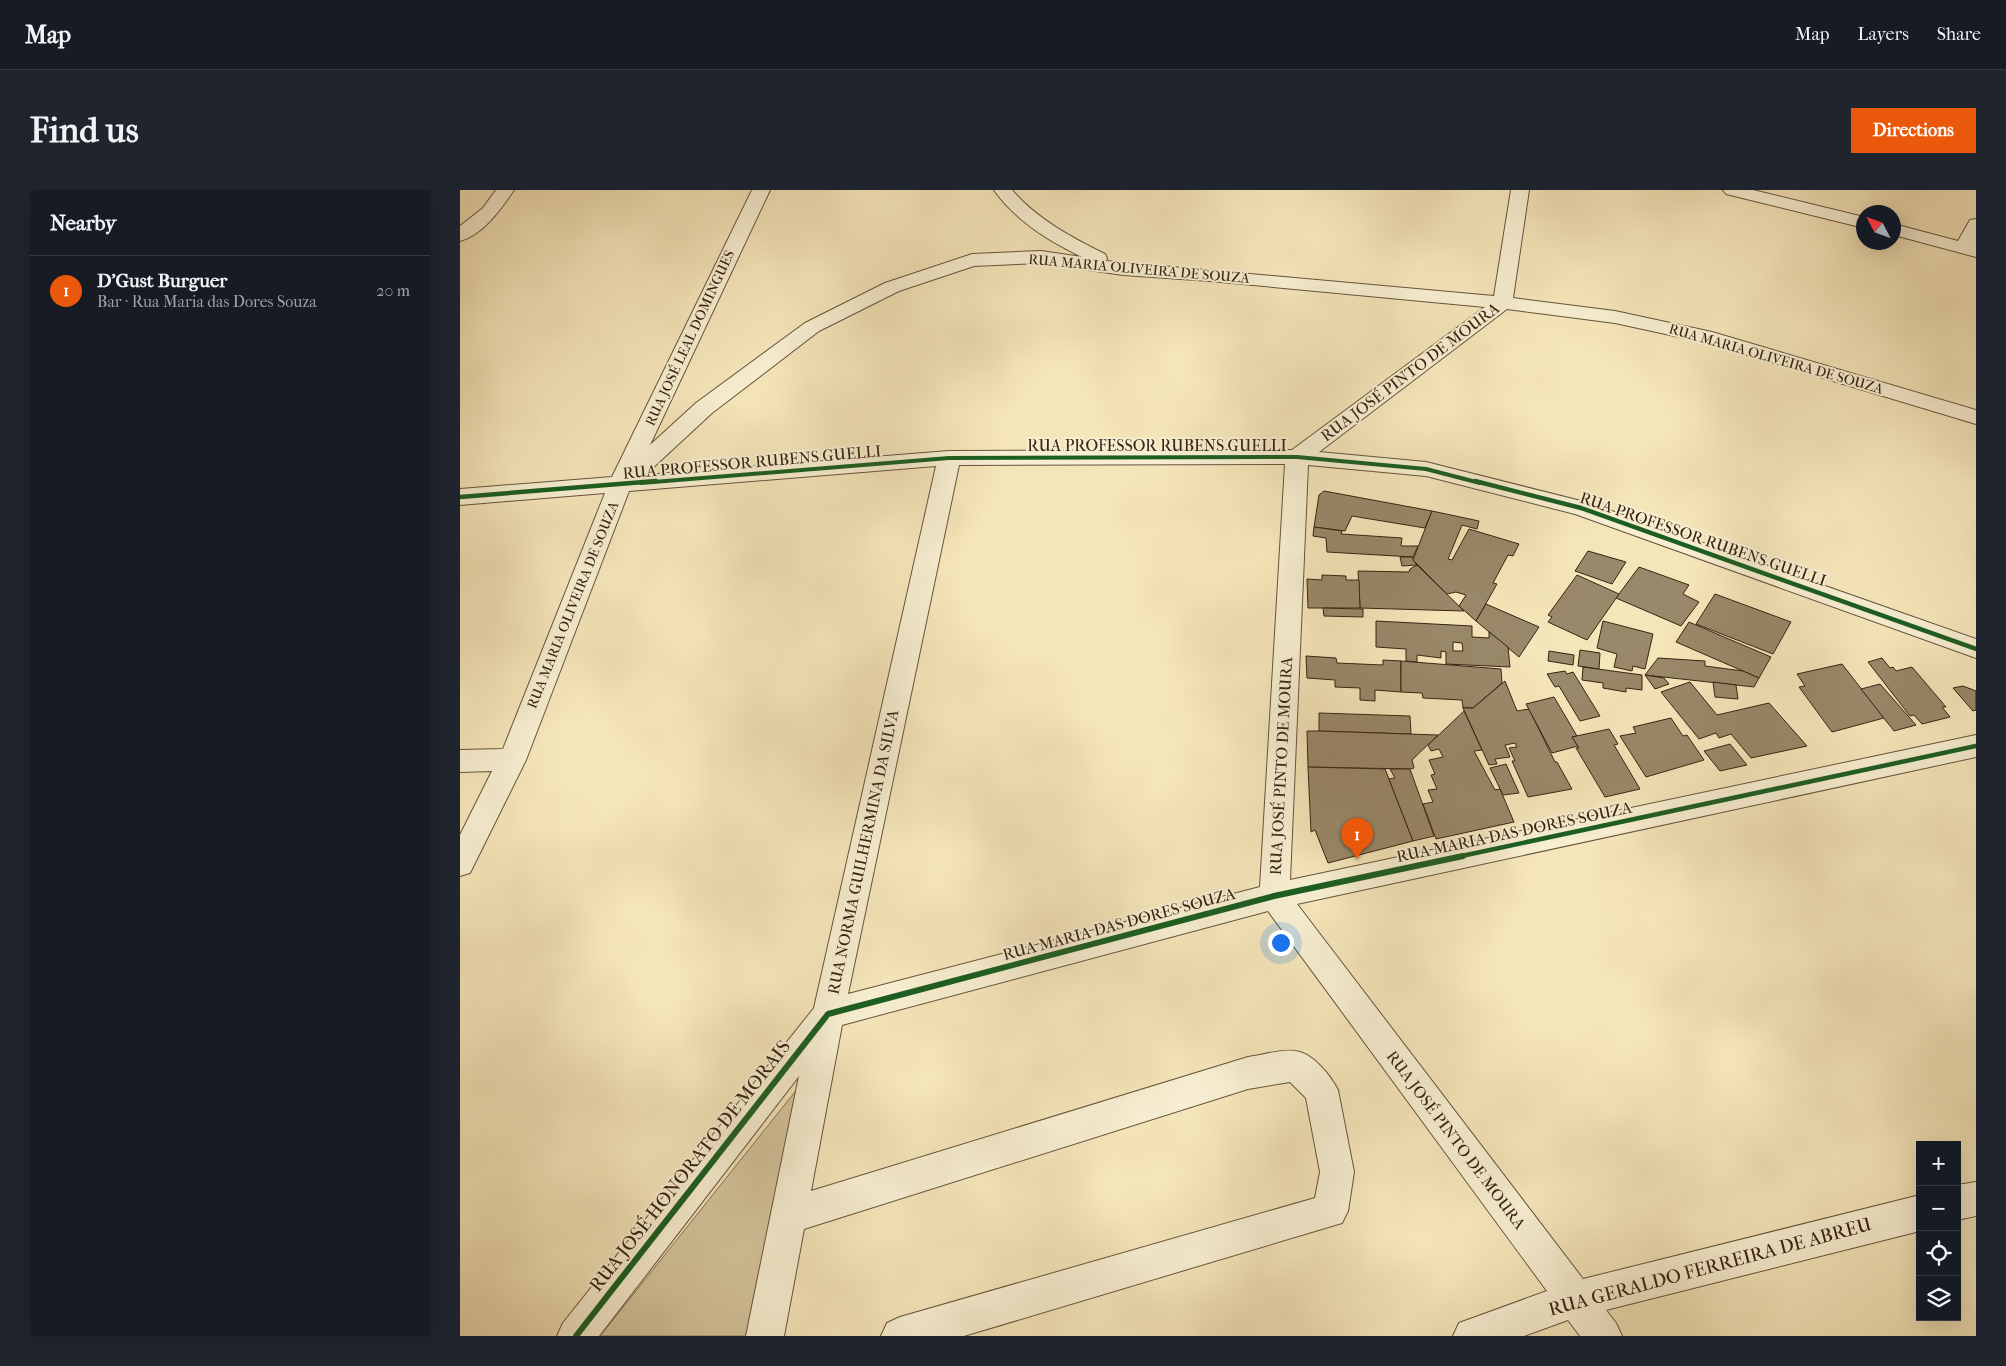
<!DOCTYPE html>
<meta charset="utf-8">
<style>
:root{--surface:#171b24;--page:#20242c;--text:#f1f3f6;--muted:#9ea1a6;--line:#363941;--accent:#ea580c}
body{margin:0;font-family:"IM FELL French Canon",serif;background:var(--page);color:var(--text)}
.controls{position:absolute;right:15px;bottom:15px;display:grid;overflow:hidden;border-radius:0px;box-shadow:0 5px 20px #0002}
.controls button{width:45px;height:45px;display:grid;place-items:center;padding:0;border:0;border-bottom:1px solid var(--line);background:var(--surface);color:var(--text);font:25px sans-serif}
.compass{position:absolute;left:1396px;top:15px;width:45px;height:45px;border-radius:50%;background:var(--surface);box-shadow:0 5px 20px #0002;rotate:311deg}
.you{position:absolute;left:820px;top:752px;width:18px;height:18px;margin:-12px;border:4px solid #fff;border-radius:50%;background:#1a73e8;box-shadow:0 0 0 8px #1a73e833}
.badge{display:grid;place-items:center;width:32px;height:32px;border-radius:50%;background:var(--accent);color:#fff;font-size:16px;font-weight:700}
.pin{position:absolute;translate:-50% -41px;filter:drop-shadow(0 1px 2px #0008)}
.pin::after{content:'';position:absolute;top:26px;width:18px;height:15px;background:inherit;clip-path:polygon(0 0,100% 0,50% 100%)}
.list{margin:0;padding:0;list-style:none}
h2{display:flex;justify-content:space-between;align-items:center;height:65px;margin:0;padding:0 20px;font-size:21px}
h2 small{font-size:16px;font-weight:400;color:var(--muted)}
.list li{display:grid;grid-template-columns:32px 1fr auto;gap:15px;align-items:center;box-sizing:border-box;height:70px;padding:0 20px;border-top:1px solid var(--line)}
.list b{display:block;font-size:19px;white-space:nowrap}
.list p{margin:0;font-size:16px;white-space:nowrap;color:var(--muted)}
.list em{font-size:16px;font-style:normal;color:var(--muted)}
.icon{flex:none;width:28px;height:28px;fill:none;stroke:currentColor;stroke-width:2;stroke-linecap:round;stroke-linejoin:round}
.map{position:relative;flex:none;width:1516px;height:1146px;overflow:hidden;border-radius:0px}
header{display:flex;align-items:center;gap:30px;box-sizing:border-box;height:70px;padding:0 25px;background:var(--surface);border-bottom:1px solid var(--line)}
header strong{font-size:24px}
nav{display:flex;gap:28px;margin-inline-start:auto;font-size:18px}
.intro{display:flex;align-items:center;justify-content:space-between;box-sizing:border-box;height:120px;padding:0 30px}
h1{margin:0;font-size:35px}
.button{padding:12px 22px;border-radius:0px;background:var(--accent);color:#fff;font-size:18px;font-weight:700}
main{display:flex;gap:30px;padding:0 30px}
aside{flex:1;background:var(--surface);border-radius:0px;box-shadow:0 5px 20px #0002}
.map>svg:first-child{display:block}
</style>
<header>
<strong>Map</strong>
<nav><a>Map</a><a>Layers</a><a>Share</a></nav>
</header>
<div class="intro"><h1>Find us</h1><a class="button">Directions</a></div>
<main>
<aside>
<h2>Nearby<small></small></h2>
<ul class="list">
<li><span class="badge">1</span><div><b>D'Gust Burguer</b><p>Bar · Rua Maria das Dores Souza</p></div><em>20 m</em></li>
</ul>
</aside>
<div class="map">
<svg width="1516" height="1146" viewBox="0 0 1516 1146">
<rect width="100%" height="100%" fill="#f5e6ba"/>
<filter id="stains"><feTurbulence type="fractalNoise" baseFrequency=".004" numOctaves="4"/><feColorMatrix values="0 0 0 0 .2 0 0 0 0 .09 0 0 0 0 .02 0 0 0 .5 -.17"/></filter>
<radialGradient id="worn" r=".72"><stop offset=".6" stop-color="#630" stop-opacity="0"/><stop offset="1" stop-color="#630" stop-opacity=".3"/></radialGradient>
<!-- green -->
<path fill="#d5c59d" stroke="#867458" d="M346 888 287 1146H140Z"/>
<!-- building -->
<g fill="#998869" stroke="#362312" fill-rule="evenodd">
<path d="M864 301 972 321 965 338 892 326 885 341 854 337 859 305Z"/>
<path d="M972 321 1019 331 1017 339 1002 335 988 369 992 370 1009 339 1059 354 1053 366 1048 365 1033 393 1037 394 1016 431 999 416 1006 405 996 402 987 404 953 370Z"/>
<path d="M854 337 882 341 881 344 942 348 941 356H958L953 367 867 362 866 348 853 346Z"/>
<path d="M1128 361 1166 372 1152 394 1115 381Z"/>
<path d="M940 367H953V370L957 375 942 376Z"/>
<path d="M957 375 1004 421 900 418 898 381 949 382 950 379Z"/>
<path d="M1179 377 1229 395 1223 404 1239 412 1221 436 1156 408Z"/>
<path d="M862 385 886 386V390H899L900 418H848L847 389 862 390Z"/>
<path d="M1117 385 1159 404 1127 450 1088 432 1092 427 1088 425Z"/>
<path d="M1255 404 1331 432 1313 464 1236 434Z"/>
<path d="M1026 414 1079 437 1059 467 1016 431Z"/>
<path d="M863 418 903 419V427L864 426Z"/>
<path d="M916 431 1012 436V447L1029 448V442L1048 457 1050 477 986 474V462L981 461V468L957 465V472L946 471V459L916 457ZM993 452 1002 453 1003 461H993Z"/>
<path d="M1143 431 1193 444 1185 479 1173 476 1172 481 1154 477 1157 464 1137 458Z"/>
<path d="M1229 432 1311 467 1299 488 1216 452Z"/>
<path d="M1120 460 1140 463 1139 479 1118 476Z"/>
<path d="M1089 461 1114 465 1113 475 1088 471Z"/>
<path d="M846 466 876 468 877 473 923 475V470L941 471V502L915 500V511L900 510V498L875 497V490L847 488Z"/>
<path d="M1198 468 1245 471V476L1283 481 1299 488 1294 497 1185 485Z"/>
<path d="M1422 468 1430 478 1433 477 1436 481 1452 477 1486 517H1482L1490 527 1462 534 1454 525 1450 526 1408 472Z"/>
<path d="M941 471 1041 479 1042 493 1013 518H1003L1002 510 963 508 962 503 941 502Z"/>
<path d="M1382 474 1424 528 1372 542 1339 497 1345 496 1337 484Z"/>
<path d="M1123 477 1182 485V500L1166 498V502L1143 498V493L1122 490Z"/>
<path d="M1105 481 1107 484 1113 482 1140 526 1120 531 1099 496 1095 497 1087 484Z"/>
<path d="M1185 485 1204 488 1209 494 1195 499Z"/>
<path d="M1045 491 1057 521 1069 519 1095 572H1097L1112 599 1068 607 1052 571H1055L1049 558 1057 557 1055 553 1045 555 1050 567 1035 569 1037 574 1029 575 1003 518H1013Z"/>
<path d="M1230 492 1257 525 1309 513 1347 556 1291 568 1271 544 1259 548 1256 543 1239 549 1201 502Z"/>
<path d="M1253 492 1276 495 1278 509 1255 507Z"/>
<path d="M1420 494 1456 535 1434 541 1401 499Z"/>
<path d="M1503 496 1516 501V520L1513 521 1493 498Z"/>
<path d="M1094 507 1117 546 1112 547 1118 556 1092 563 1066 514Z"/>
<path d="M1004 521 1022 560 1014 561 1035 600 1040 599 1054 632 976 649 963 614 973 612 968 600 977 599 971 585 975 584 969 570 983 567 979 559 971 561 968 555Z"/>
<path d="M859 523 950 526 951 544 859 541Z"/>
<path d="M1211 528 1223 546 1227 545 1244 570 1186 587 1160 546 1176 543 1173 537Z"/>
<path d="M1149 539 1158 554 1154 555 1180 599 1145 607 1116 558H1119L1112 547Z"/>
<path d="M847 541H859L978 545 952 570 954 578 950 579 848 577Z"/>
<path d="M1270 554 1287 575 1260 581 1244 561Z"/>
<path d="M1046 574 1059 603 1043 605 1030 578Z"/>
<path d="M848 577 925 579 953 651 868 673 855 640 851 642Z"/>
<path d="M930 579H950L974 646 953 651 929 589 935 588Z"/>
</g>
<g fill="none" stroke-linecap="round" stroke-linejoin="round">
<!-- minor casing -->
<g stroke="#66543c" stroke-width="2">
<g id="minor">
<path d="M36 0H54C41 19 23 45 0 51V36L23 18Z"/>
<path d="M292 0H310L190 255 236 213 345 133 425 93 512 64 581 61 622 67C589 51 556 31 534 0H552C577 29 611 47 645 64L647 68 646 71 1034 106 1051 0H1069L1053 108 1155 121 1252 142 1516 220V234L1247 153 1155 133 1047 119 859 262 966 272 1129 313 1516 449V468L1115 324 966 286 848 275 830 690 1516 545V567L837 714 1123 1089 1460 1005V1041L1146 1120 1156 1133 1162 1146H1120L1108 1130 1064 1146H993L999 1133 1087 1101 808 721 382 835 351 1001 788 867C803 865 821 859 835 861 852 862 871 886 878 900L894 982 888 1021 882 1033 504 1146H421L427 1133 440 1127 855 1008 860 982 846 908 830 892 788 899 344 1039 324 1146H286L339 886 139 1146H97L103 1133 354 818 476 276 169 301 66 570 10 683 0 686V645L32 581 0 582V560L43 559 145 303 0 315V299L152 287ZM581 73 663 85 750 91 1025 117 832 260 489 261 185 285 252 223 359 141 439 101 514 76ZM825 274 800 697 388 804 499 275Z"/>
<path d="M1263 0H1293L1404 27V38L1266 4Z"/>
<path d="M1516 29V67L1434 45V34L1498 51 1510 30Z"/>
<path d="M1516 992V1026L1497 1030V995Z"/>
</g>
</g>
<!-- minor -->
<use href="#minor" fill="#f8efd2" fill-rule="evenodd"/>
<!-- cycleway-far2 casing -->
<g stroke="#f8efd2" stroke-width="6">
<path id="cycleway-far2" d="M181 293 489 268 837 267 966 279 1020 293"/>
</g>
<!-- cycleway-far1 casing -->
<g stroke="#f8efd2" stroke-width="8">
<g id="cycleway-far1">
<path d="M1015 291 1121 318 1516 459"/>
<path d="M0 307 196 291"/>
<path d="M997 667 1516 556"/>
</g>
</g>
<!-- cycleway casing -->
<g stroke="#f8efd2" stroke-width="9">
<path id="cycleway" d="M116 1146 368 824 814 706 1003 666"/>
</g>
<!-- cycleway-far2 -->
<use href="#cycleway-far2" stroke="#1b5e20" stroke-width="4"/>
<!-- cycleway-far1 -->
<use href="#cycleway-far1" stroke="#1b5e20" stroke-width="4.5"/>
<!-- cycleway -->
<use href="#cycleway" stroke="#1b5e20" stroke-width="6"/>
</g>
<g text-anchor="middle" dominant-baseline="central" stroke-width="4" stroke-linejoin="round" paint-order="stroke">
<!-- far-street labels -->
<g font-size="14" fill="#362312" stroke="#f8efd2">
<text transform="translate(679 79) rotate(5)">RUA MARIA OLIVEIRA DE SOUZA</text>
<text transform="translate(230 148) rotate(-65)">RUA JOSÉ LEAL DOMINGUES</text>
<text transform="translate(1316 169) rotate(16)">RUA MARIA OLIVEIRA DE SOUZA</text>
<text transform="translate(113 415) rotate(-68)">RUA MARIA OLIVEIRA DE SOUZA</text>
</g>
<!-- street labels -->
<g font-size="16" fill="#362312" stroke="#f8efd2">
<text transform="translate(950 182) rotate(-37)">RUA JOSÉ PINTO DE MOURA</text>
<text x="697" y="255">RUA PROFESSOR RUBENS GUELLI</text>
<text transform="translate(292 272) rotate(-5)">RUA PROFESSOR RUBENS GUELLI</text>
<text transform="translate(1243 349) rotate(19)">RUA PROFESSOR RUBENS GUELLI</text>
<text transform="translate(821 576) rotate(-87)">RUA JOSÉ PINTO DE MOURA</text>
<text transform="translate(1054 642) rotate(-12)">RUA MARIA DAS DORES SOUZA</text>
<text transform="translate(403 662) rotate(-78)">RUA NORMA GUILHERMINA DA SILVA</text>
<text transform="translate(659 734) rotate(-15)">RUA MARIA DAS DORES SOUZA</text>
<text transform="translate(996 950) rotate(53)">RUA JOSÉ PINTO DE MOURA</text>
</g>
<!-- near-street labels -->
<g font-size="19" fill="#362312" stroke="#f8efd2">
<text transform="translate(230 976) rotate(-52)">RUA JOSÉ HONORATO DE MORAIS</text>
<text transform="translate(1250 1077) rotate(-15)">RUA GERALDO FERREIRA DE ABREU</text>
</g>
</g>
<rect width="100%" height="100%" filter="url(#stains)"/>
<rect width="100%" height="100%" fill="url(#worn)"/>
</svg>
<div class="controls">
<button>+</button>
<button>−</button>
<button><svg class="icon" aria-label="locate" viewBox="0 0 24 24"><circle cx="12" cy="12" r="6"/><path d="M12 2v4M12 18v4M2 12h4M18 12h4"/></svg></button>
<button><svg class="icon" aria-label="layers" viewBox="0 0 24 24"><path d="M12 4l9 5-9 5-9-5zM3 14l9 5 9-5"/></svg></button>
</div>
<svg class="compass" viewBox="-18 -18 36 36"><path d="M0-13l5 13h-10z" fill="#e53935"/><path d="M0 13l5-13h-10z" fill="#9ea1a6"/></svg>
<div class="you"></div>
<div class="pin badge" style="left:897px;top:669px">1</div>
</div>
</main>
